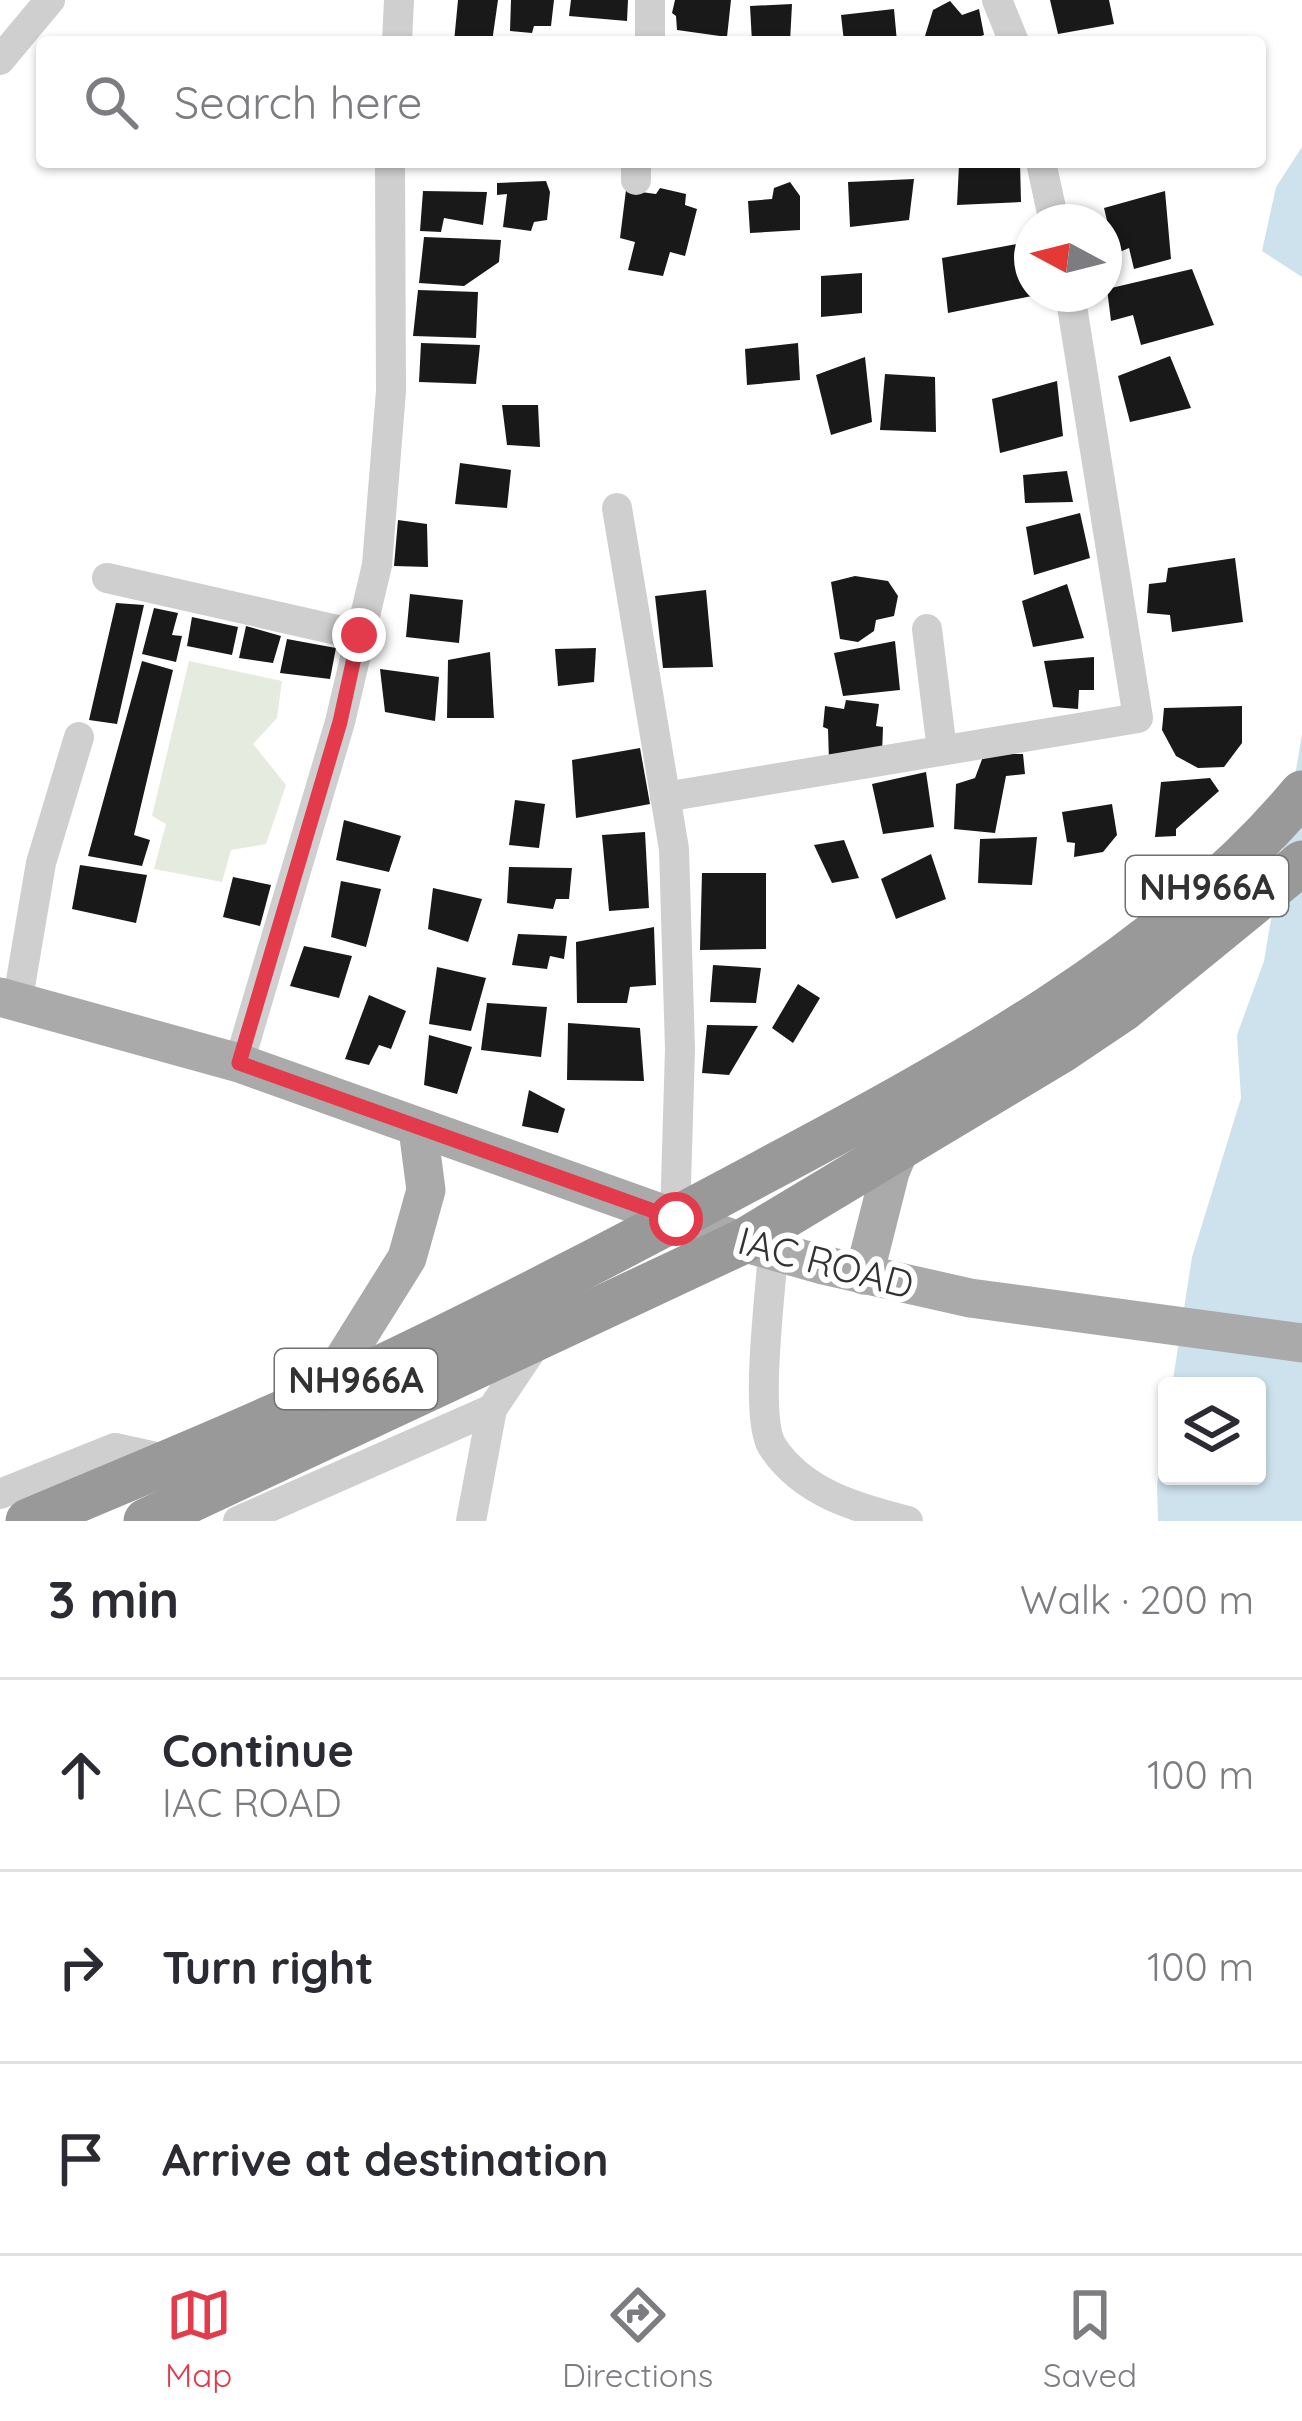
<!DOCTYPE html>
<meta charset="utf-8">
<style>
:root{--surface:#fff;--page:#f7f7f7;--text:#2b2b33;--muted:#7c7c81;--line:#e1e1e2;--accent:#e33a4c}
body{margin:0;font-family:Quicksand,sans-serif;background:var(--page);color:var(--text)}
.controls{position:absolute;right:36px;bottom:36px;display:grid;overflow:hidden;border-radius:12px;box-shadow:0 3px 9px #0004}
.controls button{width:108px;height:108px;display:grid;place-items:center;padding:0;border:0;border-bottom:3px solid var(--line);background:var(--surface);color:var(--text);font:60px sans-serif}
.compass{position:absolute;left:1014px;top:204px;width:108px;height:108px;border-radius:50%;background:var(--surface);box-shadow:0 3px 9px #0004;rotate:277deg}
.stop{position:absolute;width:36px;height:36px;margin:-27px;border:9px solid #e33a4c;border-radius:50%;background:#fff}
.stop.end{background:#e33a4c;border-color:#fff;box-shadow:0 3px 12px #0008}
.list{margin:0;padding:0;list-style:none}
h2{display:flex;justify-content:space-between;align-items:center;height:156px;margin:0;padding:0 48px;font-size:51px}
h2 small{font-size:39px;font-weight:400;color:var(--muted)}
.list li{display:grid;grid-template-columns:78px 1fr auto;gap:36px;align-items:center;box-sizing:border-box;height:192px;padding:0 48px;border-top:3px solid var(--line)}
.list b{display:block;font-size:45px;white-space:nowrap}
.list p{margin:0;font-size:39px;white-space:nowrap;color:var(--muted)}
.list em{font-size:39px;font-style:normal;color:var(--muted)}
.icon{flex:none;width:66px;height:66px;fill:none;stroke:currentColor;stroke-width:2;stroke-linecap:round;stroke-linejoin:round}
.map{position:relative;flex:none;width:1302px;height:1521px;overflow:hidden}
.search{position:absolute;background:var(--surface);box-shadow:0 3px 9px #0004;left:36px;right:36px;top:36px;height:132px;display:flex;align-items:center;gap:30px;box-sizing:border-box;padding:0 42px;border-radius:12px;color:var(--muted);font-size:45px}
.sheet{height:732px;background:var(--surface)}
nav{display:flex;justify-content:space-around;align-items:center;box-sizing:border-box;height:168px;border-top:3px solid var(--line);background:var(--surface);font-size:33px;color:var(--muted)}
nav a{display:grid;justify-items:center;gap:6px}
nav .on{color:var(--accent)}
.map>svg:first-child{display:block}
</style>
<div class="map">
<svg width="1302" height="1521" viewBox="0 0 1302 1521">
<rect width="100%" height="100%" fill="#fff"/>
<!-- green -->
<path fill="#e5ebde" d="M189 661 282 681 277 718 253 744 286 785 266 844 231 850 222 882 154 869 166 824 152 816Z"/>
<!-- water -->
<g fill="#cee2ed">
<path d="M1302 147V277L1262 251 1276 187Z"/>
<path d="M1302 734V1521H1158L1157 1485 1167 1422V1476H1257V1386H1172L1192 1257 1241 1098 1237 1035 1264 961Z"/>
</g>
<!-- building -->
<g fill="#191919">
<path d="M458 0H498L492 42H454Z"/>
<path d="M511 0H554L551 26H534L532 33 510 31Z"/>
<path d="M571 0H628L627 21 569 16Z"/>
<path d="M675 0H731L727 37 677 30 676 16 672 13Z"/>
<path d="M1050 0H1109L1114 24 1058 34Z"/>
<path d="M950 1 962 15 979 9 984 35 964 42H931L925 36 933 10Z"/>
<path d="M792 4 790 42H752L750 6Z"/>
<path d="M894 9 897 42H844L841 15Z"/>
<path d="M1000 162H1020L1021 202 957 205 959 165Z"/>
<path d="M914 179 909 220 850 227 848 182Z"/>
<path d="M546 181 550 192 547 220 534 222 531 231 503 227 507 194 497 195V183Z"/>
<path d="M790 182 800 196V230L750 233 748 201 772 199 774 188Z"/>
<path d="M660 188 686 194 685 205 697 209 685 256 670 252 663 276 628 270 635 242 620 238 626 190 656 194Z"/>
<path d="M423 191 487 192 483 225 444 218 441 232 420 231Z"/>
<path d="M1165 191 1171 259 1134 269 1129 248 1115 254 1104 208Z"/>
<path d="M424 237 501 240 499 262 464 286 419 283Z"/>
<path d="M1032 241V296L948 313 942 258Z"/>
<path d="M1192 269 1214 325 1141 345 1133 315 1111 321 1107 289Z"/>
<path d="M862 273V313L821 317V276Z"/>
<path d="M418 290 478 292 476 338 413 336Z"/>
<path d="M421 343 480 345 476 384 419 382Z"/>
<path d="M798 343 800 380 747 385 745 349Z"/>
<path d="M1170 356 1191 408 1130 422 1118 376Z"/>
<path d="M865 357 872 422 831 435 816 375Z"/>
<path d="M885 374 935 377 936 432 880 430Z"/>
<path d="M1057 381 1063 436 1000 453 992 399Z"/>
<path d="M502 405H538L540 447 507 445Z"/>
<path d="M460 463 511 470 507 508 455 504Z"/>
<path d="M1067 471 1073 502 1025 503 1023 475Z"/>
<path d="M1080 513 1090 558 1034 575 1026 527Z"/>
<path d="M398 520 427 524 428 567 394 566Z"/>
<path d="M1235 558 1243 622 1172 632 1170 615 1147 613 1149 584 1166 582 1168 568Z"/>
<path d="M855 576 888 581 898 596 894 616 876 620 874 631 858 642 840 639 831 582Z"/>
<path d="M1067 584 1084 638 1033 647 1022 601Z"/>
<path d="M706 590 713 667 663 668 655 596Z"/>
<path d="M410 594 463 600 459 643 406 637Z"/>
<path d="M116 603 144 605 117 724 89 720Z"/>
<path d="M154 608 178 613 172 635 182 636 176 662 142 654Z"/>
<path d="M192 617 238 627 232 655 187 646Z"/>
<path d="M246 626 281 636 273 663 239 658Z"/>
<path d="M287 639 336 648 330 679 280 673Z"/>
<path d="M895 641 900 690 843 696 834 653Z"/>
<path d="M596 648 594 682 558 686 555 649Z"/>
<path d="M490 652 494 718H447L448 660Z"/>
<path d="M1094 657V690H1079L1078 709 1053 707 1044 661Z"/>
<path d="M142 661 173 670 134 835 150 840 142 866 88 856Z"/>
<path d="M380 669 439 677 435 721 385 712Z"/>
<path d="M846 700 879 704 876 726 883 727 882 755 829 761 828 729 823 727 825 706 844 709Z"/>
<path d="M1242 706V743L1224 767 1198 768 1176 756 1162 730 1164 708Z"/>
<path d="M640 748 650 804 576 818 572 760Z"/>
<path d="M984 754H1023L1025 774 1006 776 995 833 954 829 956 784 975 778Z"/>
<path d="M926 772 934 827 883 834 872 784Z"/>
<path d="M1210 778 1219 791 1176 829V836L1155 837 1161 782Z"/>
<path d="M515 800 545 804 539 848 509 845Z"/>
<path d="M1112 804 1117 835 1103 852 1074 857 1075 843 1067 842 1062 812Z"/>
<path d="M344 820 401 836 389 872 336 860Z"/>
<path d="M645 832 649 908 609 911 602 835Z"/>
<path d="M1037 837 1032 885 978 883 980 839Z"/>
<path d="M844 840 859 878 832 883 814 845Z"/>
<path d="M931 854 946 899 896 919 881 879Z"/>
<path d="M80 865 147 875 136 923 72 909Z"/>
<path d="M509 867 572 868 569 899H556L553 909 507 903Z"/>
<path d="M702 873H766V949L700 950Z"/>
<path d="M233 877 271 885 260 926 223 917Z"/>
<path d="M341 881 381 889 366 947 331 937Z"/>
<path d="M433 888 482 899 468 942 428 929Z"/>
<path d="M654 927 656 985 630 987 627 1003H577L576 942Z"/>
<path d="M518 934 567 936 564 959 550 956 547 969 512 965Z"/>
<path d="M304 946 352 956 339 998 290 986Z"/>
<path d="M713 965 761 968 756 1003 710 1002Z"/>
<path d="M437 967 486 978 471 1031 429 1024Z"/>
<path d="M798 984 820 998 793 1043 772 1028Z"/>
<path d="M369 995 406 1011 391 1049 379 1045 369 1065 345 1059Z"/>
<path d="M487 1003 547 1007 541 1057 481 1050Z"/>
<path d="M568 1023 640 1028 644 1081 567 1080Z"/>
<path d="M707 1025 758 1026 729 1075 702 1073Z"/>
<path d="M429 1035 472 1047 457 1094 424 1085Z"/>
<path d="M529 1090 565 1109 558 1133 522 1126Z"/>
</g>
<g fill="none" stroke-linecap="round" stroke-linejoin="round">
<!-- minor -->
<g stroke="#cfcfcf" stroke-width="30">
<path d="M997 0 1014 42"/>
<path d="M397 42 399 0"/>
<path d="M650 42V0"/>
<path d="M0 60 50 0"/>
<path d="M1041 162 1054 222"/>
<path d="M636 180V162"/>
<path d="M617 508 674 849 680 1049 675 1219"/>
<path d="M107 578 359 635"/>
<path d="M927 629 942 750"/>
<path d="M665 797 1138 718 1070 294"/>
<path d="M17 1004 41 863 79 737"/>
<path d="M239 1063 340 722 377 565 391 391 390 162"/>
<path d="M773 1251C771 1290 754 1416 772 1446 802 1493 857 1508 908 1521"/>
<path d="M0 1494 115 1448 170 1460"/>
<path d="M238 1521 492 1409 537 1342"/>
<path d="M471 1521 492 1409"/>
</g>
<!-- major -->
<g stroke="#aaa" stroke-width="39">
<path d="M0 997 239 1063 742 1242 823 1265 970 1298 1302 1343"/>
<path d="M864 1275 890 1172 901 1146"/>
<path d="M322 1394 407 1258 426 1190 418 1129"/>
</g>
<!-- highway -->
<g stroke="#999" stroke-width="45">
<path d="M28 1521C142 1473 257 1426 369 1373 503 1310 634 1241 765 1171 951 1072 1166 956 1302 793"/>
<path d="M146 1521 742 1242 1059 1052 1123 1009 1302 863"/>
</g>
</g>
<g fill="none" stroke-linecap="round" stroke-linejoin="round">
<!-- route -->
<path stroke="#e33a4c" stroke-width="15" d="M359 635 340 722 239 1063 676 1219"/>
</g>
<g text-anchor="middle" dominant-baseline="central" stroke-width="12" stroke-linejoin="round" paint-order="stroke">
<!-- shield labels -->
<g fill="#fff" stroke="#707070" stroke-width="3">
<rect x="1126" y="856" width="162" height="60" rx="9"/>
<rect x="275" y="1349" width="162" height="60" rx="9"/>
</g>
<g font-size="36" font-weight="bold" fill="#323232">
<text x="1207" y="886">NH966A</text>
<text x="356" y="1379">NH966A</text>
</g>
<!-- street labels -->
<g font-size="39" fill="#323232" stroke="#fff">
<text transform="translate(826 1262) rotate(15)">IAC ROAD</text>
</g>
</g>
</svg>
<div class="controls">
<button><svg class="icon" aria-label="layers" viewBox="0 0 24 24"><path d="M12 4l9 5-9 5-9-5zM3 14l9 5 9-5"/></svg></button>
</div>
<svg class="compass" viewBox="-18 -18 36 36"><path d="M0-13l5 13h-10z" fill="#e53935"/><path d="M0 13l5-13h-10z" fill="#7c7c81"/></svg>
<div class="stop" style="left:676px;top:1219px"></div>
<div class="stop end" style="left:359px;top:635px"></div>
<div class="search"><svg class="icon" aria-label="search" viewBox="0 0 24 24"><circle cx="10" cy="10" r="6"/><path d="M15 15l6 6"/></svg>Search here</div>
</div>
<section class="sheet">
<h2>3 min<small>Walk · 200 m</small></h2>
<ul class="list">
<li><svg class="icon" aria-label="ahead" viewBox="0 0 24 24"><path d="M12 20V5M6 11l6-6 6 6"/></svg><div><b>Continue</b><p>IAC ROAD</p></div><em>100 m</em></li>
<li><svg class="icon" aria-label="right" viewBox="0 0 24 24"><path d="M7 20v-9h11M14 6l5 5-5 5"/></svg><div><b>Turn right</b></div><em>100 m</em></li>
<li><svg class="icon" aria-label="arrive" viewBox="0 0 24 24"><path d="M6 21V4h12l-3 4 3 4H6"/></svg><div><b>Arrive at destination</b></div></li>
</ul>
</section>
<nav>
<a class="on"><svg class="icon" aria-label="map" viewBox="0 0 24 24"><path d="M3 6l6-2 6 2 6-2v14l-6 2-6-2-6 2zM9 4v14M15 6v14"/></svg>Map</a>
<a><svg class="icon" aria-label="directions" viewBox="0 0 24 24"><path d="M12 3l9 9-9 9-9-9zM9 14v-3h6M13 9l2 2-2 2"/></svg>Directions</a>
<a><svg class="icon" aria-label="saved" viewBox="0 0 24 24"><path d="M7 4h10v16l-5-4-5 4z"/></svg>Saved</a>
</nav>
